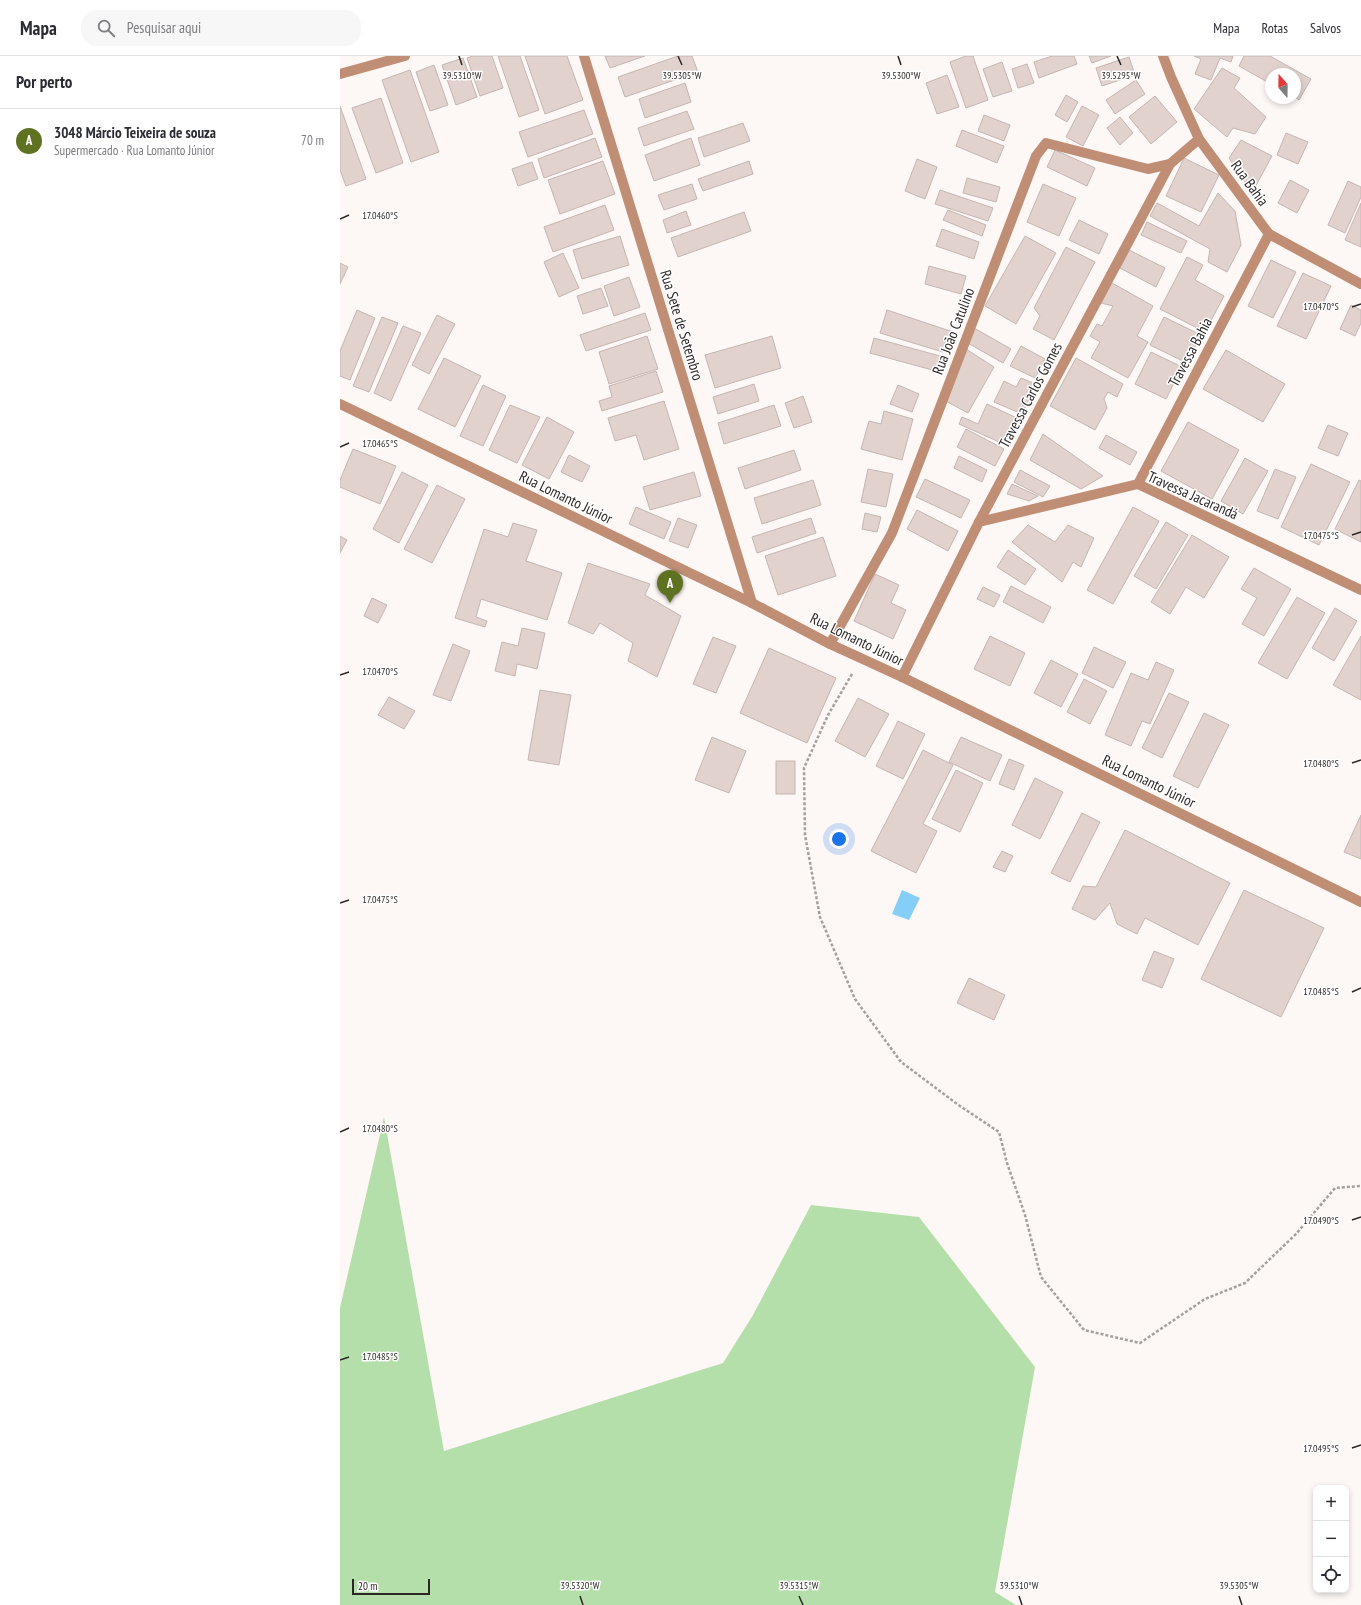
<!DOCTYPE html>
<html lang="pt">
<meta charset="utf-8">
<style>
:root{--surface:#fff;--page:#f7f7f7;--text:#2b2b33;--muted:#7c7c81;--line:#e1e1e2;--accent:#5e7221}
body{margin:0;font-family:"PT Sans Narrow",sans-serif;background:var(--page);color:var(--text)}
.controls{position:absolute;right:12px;bottom:12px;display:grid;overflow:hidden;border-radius:8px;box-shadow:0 2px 6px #0003}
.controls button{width:36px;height:36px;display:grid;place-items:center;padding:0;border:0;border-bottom:1px solid var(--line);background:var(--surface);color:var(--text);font:20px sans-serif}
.compass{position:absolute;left:925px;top:12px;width:36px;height:36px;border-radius:50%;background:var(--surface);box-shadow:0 2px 6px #0003;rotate:340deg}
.scale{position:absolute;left:12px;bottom:10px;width:78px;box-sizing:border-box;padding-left:4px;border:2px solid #2c2725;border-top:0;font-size:11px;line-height:14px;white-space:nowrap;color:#2c2725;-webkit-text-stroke:3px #fff;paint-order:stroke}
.you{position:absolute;left:499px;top:783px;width:14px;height:14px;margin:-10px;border:3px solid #fff;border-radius:50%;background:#1a73e8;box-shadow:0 0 0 6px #1a73e833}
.badge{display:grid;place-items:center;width:26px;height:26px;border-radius:50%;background:var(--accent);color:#fff;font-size:13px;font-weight:700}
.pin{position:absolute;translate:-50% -33px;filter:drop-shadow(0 1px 2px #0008)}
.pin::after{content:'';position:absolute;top:21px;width:14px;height:12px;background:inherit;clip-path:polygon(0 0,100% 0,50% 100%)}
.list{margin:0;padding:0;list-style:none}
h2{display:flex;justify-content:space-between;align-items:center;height:52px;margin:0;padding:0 16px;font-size:17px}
h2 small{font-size:13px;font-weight:400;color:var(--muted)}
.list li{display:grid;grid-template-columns:26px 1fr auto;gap:12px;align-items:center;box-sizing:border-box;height:64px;padding:0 16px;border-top:1px solid var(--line)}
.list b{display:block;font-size:15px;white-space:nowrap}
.list p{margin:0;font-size:13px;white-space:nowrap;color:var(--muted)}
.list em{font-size:13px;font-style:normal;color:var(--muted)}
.icon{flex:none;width:22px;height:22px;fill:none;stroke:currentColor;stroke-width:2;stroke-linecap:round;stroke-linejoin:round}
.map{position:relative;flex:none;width:1021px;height:1549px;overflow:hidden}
header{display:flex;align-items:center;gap:24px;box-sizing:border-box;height:56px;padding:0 20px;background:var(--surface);border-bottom:1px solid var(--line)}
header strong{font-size:19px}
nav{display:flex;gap:22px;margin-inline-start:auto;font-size:14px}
.search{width:280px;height:36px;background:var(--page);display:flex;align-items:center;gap:10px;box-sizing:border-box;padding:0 14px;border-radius:16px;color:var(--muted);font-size:15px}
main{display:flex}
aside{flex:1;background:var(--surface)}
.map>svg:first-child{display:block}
</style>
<header>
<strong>Mapa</strong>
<div class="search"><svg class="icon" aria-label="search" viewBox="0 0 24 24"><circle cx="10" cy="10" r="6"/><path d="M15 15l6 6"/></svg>Pesquisar aqui</div>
<nav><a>Mapa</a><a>Rotas</a><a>Salvos</a></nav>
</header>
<main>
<aside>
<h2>Por perto<small></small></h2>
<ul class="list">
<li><span class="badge">A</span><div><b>3048 Márcio Teixeira de souza</b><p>Supermercado · Rua Lomanto Júnior</p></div><em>70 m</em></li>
</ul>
</aside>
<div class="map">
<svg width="1021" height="1549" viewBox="0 0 1021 1549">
<rect width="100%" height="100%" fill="#fdf7f5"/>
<!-- green -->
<path fill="#b4dfab" d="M44 1061 104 1395 383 1307 413 1259 471 1149 579 1161 695 1311 655 1536 676 1549H0V1252Z"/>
<!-- water -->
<path fill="#85cef7" d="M562 834 580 842 569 864 552 858Z"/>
<!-- building -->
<g fill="#e1d2cd" stroke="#c5b6b1">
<path d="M133 0H152L163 32 140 40 127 2Z"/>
<path d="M158 0H180L199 54 179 61Z"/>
<path d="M185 0H227L243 44 205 58Z"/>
<path d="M265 0H305L270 12Z"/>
<path d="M338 0H352L358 16 285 41 278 21Z"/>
<path d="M626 0H633L648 44 626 52 610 6Z"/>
<path d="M712 0H734L737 8 699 22 694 6Z"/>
<path d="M749 0H771L752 7Z"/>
<path d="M854 0H893L891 6 880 2 871 24 855 18 861 3Z"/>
<path d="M904 0H930L971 23 959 44 955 41V18H931V28L899 10Z"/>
<path d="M789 1 795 19 762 30 756 12Z"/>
<path d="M123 2 137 41 116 49 102 9Z"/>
<path d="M662 6 672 35 653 41 643 13Z"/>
<path d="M687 8 694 27 678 32 672 13Z"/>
<path d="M94 9 108 49 90 55 76 16Z"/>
<path d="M882 12 900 22 894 32 926 61 915 78 893 72 887 81 854 53Z"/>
<path d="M70 14 99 96 71 106 42 24Z"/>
<path d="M607 19 619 51 597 58 586 27Z"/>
<path d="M796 24 805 38 775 58 766 44Z"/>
<path d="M345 27 351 46 305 62 299 43Z"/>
<path d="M726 39 738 46 727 66 715 59Z"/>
<path d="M815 40 837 66 811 88 789 61Z"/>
<path d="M41 42 63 107 36 117 12 52Z"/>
<path d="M0 50 26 123 6 130 0 114Z"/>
<path d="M742 50 759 59 743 90 726 81Z"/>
<path d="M244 54 253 78 188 101 179 76Z"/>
<path d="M347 55 354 73 304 90 298 72Z"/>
<path d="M644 59 670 69 664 85 638 75Z"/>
<path d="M780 61 793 77 780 89 767 72Z"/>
<path d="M403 67 410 85 364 101 358 82Z"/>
<path d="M622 74 664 90 657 107 616 90Z"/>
<path d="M946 77 968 86 958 108 937 99Z"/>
<path d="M255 82 262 101 204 122 198 103Z"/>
<path d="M351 82 360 109 314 125 305 99Z"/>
<path d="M901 84 932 100 912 137 889 102Z"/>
<path d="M715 94 755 112 747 130 707 111Z"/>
<path d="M844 102 879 119 861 156 826 140Z"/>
<path d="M577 103 597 111 585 143 565 135Z"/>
<path d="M263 105 275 138 220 158 208 124Z"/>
<path d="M409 105 413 118 363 135 358 123Z"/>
<path d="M192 106 198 123 178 130 172 113Z"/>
<path d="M627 122 660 131 656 146 623 137Z"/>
<path d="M950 124 969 134 957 157 938 147Z"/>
<path d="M1008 125 1021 131V141L1005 177 988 169Z"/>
<path d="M352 128 357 143 324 154 318 139Z"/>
<path d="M703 128 736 142 719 180 687 166Z"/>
<path d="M600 134 653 152 648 165 595 148Z"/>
<path d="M878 137 895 155 901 189 887 216 868 206 870 193 810 160 817 147 859 170Z"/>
<path d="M1021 147V191L1005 184Z"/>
<path d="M265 149 274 174 213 196 204 171Z"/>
<path d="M608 154 646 169 642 180 603 164Z"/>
<path d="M346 155 351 169 327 177 323 164Z"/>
<path d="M404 156 411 175 338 201 331 182Z"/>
<path d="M739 164 768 178 759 198 729 184Z"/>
<path d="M807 166 847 185 841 197 801 179Z"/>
<path d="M602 173 639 186 634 203 596 190Z"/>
<path d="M280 180 289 209 242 223 233 194Z"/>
<path d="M685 180 716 197 676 268 645 250Z"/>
<path d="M726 191 755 206 714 284 693 273 700 260 694 252Z"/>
<path d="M789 194 825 212 816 231 780 212Z"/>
<path d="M223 197 239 232 219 241 204 206Z"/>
<path d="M847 201 863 209 855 224 884 240 865 276 820 253Z"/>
<path d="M931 204 956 216 933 262 908 250Z"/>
<path d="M0 207 8 211 0 228Z"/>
<path d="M589 210 626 220 621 238 585 228Z"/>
<path d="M963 217 991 230 966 283 937 270Z"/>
<path d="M289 221 300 251 274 260 264 230Z"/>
<path d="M772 227 813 250 797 280 808 286 788 322 751 302 760 286 750 280 757 268 762 270 773 250 761 247Z"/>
<path d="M261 232 268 250 243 258 237 240Z"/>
<path d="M1011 249 1021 254V267L1015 280 1000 273Z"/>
<path d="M17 254 35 262 10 324 0 320V295Z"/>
<path d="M547 254 610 275 603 296 540 277Z"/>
<path d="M305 257 311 274 246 295 240 279Z"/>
<path d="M97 259 115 268 89 318 72 309Z"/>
<path d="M42 261 58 267 29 336 13 330Z"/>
<path d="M824 261 861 279 847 307 810 289Z"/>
<path d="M63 270 81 277 51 345 34 337Z"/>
<path d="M634 272 671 293 663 307 626 286Z"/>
<path d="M307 280 318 313 269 328 259 296Z"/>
<path d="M432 280 441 312 375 332 365 299Z"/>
<path d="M534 282 600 300 596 315 530 297Z"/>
<path d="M681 290 705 303 695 322 670 310Z"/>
<path d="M626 293 654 311 628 357 604 344Z"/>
<path d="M886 294 945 328 923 366 863 333Z"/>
<path d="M811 296 842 311 826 343 795 328Z"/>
<path d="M104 302 141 320 115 371 78 353Z"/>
<path d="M736 302 783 328 777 341 768 336 764 343 767 352 755 374 710 350Z"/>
<path d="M316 315 323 336 262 355 259 345 272 341 269 330Z"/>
<path d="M681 322 696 328 682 358 654 346 664 325 676 331Z"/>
<path d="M414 328 419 345 378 358 373 341Z"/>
<path d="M143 329 166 340 143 390 120 380Z"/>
<path d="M558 329 579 338 572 356 550 348Z"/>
<path d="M463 340 472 366 454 372 445 347Z"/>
<path d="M324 345 339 393 304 404 296 379 275 385 268 362Z"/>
<path d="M647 348 679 363 666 389 619 368 622 361 638 368Z"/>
<path d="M170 349 200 361 177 407 149 394Z"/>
<path d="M434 349 441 370 384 388 378 367Z"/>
<path d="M544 355 573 363 562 404 521 393 529 365 541 368Z"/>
<path d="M207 361 234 376 209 423 182 409Z"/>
<path d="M848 366 899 394 872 443 821 415Z"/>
<path d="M988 369 1008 377 998 400 978 392Z"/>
<path d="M626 373 664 393 655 410 617 391Z"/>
<path d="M703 378 763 420 741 433 690 404Z"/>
<path d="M766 379 797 396 790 409 759 392Z"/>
<path d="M13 393 56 410 40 448 0 431V424Z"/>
<path d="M454 394 461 414 405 433 398 412Z"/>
<path d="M229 399 250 410 242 426 221 416Z"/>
<path d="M619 400 647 414 642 426 614 412Z"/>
<path d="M905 402 928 415 903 458 881 445Z"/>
<path d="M971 408 1010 426 979 489 941 471Z"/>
<path d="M528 413 553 418 546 451 521 446Z"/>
<path d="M935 413 956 421 938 463 917 455Z"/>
<path d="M680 414 710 430 703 441 674 426Z"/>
<path d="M62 416 88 429 59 487 33 473Z"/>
<path d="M354 416 361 440 310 454 303 431Z"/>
<path d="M585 423 630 444 621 462 576 441Z"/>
<path d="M473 424 481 449 422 468 414 442Z"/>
<path d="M1019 424 1021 425V486L995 473Z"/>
<path d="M672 428 698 440 689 445 667 438Z"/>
<path d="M97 429 125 443 92 507 64 493Z"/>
<path d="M296 451 331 466 324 483 289 468Z"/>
<path d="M793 451 819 465 773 548 747 534Z"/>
<path d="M577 454 618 475 608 495 567 473Z"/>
<path d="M525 457 541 461 537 476 522 473Z"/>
<path d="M338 462 357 469 348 492 329 485Z"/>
<path d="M471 462 476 477 417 497 412 481Z"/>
<path d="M826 466 848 479 816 533 794 520Z"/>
<path d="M173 467 197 474 186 505 222 517 207 564 141 543 136 561 147 565 145 571 115 562 144 473 168 481Z"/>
<path d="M688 469 715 486 728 469 754 482 741 511 733 506 722 526 672 486Z"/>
<path d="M852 479 889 501 864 542 846 531 830 558 811 546Z"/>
<path d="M0 480 7 484 0 497Z"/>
<path d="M483 481 496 520 438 539 425 500Z"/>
<path d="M668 494 696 513 685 529 657 511Z"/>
<path d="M248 507 310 528 305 539 341 560 317 621 288 605 293 587 260 567 253 578 228 567Z"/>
<path d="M914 512 951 533 924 580 902 568 917 542 901 533Z"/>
<path d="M535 518 559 529 551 547 566 554 553 583 514 565Z"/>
<path d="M671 530 711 551 703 567 663 546Z"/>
<path d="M643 531 660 539 654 551 637 543Z"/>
<path d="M957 541 985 557 947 623 918 607Z"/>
<path d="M32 542 47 549 38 567 24 560Z"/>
<path d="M995 552 1017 565 994 605 972 592Z"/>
<path d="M182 572 205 577 197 613 177 608 175 620 155 615 162 586 178 590Z"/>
<path d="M650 580 685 597 670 630 634 613Z"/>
<path d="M1021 580V644L993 629Z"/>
<path d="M373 581 396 590 376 637 353 628Z"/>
<path d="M113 588 130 595 111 645 93 639Z"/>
<path d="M754 591 786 606 773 632 742 617Z"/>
<path d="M429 592 496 622 467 687 400 657Z"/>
<path d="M711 604 738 618 721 651 694 637Z"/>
<path d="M816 606 834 614 810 668 802 665 791 690 765 679 791 617 808 624Z"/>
<path d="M744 623 767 635 750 668 727 656Z"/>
<path d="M200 634 231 639 219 709 188 704Z"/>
<path d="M829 637 849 646 822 702 802 692Z"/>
<path d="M49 641 75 655 64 673 38 659Z"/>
<path d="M518 642 549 658 525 701 495 685Z"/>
<path d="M864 657 889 669 858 732 833 720Z"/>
<path d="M558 665 585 678 563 723 536 710Z"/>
<path d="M372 681 406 695 389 737 355 724Z"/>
<path d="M621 681 662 699 650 725 609 706Z"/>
<path d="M583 694 613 709 583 768 597 775 576 817 531 795Z"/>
<path d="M669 703 684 709 674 734 659 728Z"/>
<rect x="436" y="705" width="19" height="33"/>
<path d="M616 714 643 727 620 776 592 763Z"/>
<path d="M695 722 723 736 700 783 672 769Z"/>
<path d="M742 757 760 766 730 826 711 817Z"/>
<path d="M1021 759V803L1004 796Z"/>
<path d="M785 774 890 827 858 889 805 862 797 878 777 868 770 847 755 864 732 853 743 830 756 831Z"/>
<path d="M662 795 673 800 665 816 653 811Z"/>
<path d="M904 834 984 872 941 961 861 923Z"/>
<path d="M814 895 834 903 822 932 802 924Z"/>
<path d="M629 922 665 939 654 964 617 947Z"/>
</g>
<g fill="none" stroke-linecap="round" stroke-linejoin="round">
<!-- path -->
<path stroke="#a59f9d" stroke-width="2.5" stroke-dasharray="3 2" stroke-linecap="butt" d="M512 618 488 659 464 712 465 779 480 861 515 943 561 1006 617 1048 659 1076 667 1107 685 1159 701 1221 744 1274 800 1287 865 1243 905 1227 956 1178 995 1132 1021 1130"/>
<!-- street -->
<g stroke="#bf8e75" stroke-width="10">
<path d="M244 0 412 547"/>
<path d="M823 0 831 21 859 83 929 178 1021 228"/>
<path d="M0 18 65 0"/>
<path d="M0 348 412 547 490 588 562 621 1021 846"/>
<path d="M798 428 929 178"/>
<path d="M639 466 798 428 1021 534"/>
<path d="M490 588 552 477 696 100 706 87 808 113 830 108"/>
<path d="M562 621 639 466 830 108 859 83"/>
</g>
</g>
<!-- ticks -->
<path fill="none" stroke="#2c2725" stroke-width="1.5" d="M119 0 122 9M338 0 342 9M558 0 561 9M777 0 781 9M0 163 9 159M1012 251 1021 248M0 391 9 387M1012 479 1021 476M0 619 9 616M1012 707 1021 704M0 847 9 844M1012 936 1021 932M0 1076 9 1072M1012 1164 1021 1161M0 1304 9 1301M1012 1392 1021 1389M240 1540 243 1549M459 1540 463 1549M679 1540 682 1549M899 1540 902 1549"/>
<g text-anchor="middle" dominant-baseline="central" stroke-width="3" stroke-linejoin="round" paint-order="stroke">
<!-- street labels -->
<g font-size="15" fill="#2c2725" stroke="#fff">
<text transform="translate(910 127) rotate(54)">Rua Bahia</text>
<text transform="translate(342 269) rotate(73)">Rua Sete de Setembro</text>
<text transform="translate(613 275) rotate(-69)">Rua João Catulino</text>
<text transform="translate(850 296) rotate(-62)">Travessa Bahia</text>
<text transform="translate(690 339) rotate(-62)">Travessa Carlos Gomes</text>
<text transform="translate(853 439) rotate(24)">Travessa Jacarandá</text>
<text transform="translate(226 441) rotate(26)">Rua Lomanto Júnior</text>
<text transform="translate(517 583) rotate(26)">Rua Lomanto Júnior</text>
<text transform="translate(809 725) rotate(26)">Rua Lomanto Júnior</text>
</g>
</g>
<g font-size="10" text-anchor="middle" fill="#2c2725" stroke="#fff" stroke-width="3" stroke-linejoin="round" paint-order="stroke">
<text x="122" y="23">39.5310°W</text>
<text x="342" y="23">39.5305°W</text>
<text x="561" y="23">39.5300°W</text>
<text x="781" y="23">39.5295°W</text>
<text x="40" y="163">17.0460°S</text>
<text x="981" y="254">17.0470°S</text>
<text x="40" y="391">17.0465°S</text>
<text x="981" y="483">17.0475°S</text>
<text x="40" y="619">17.0470°S</text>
<text x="981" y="711">17.0480°S</text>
<text x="40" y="847">17.0475°S</text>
<text x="981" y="939">17.0485°S</text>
<text x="40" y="1076">17.0480°S</text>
<text x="981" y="1168">17.0490°S</text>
<text x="40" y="1304">17.0485°S</text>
<text x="981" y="1396">17.0495°S</text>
<text x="240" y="1533">39.5320°W</text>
<text x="459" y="1533">39.5315°W</text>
<text x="679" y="1533">39.5310°W</text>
<text x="899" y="1533">39.5305°W</text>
</g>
</svg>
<div class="controls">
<button>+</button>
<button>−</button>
<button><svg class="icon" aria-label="locate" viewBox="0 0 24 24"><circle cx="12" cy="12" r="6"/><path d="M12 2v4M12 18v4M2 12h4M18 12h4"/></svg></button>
</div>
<svg class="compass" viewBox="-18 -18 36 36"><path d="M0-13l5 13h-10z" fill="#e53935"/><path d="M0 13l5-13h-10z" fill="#7c7c81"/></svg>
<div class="scale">20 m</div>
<div class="you"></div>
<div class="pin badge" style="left:330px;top:547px">A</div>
</div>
</main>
